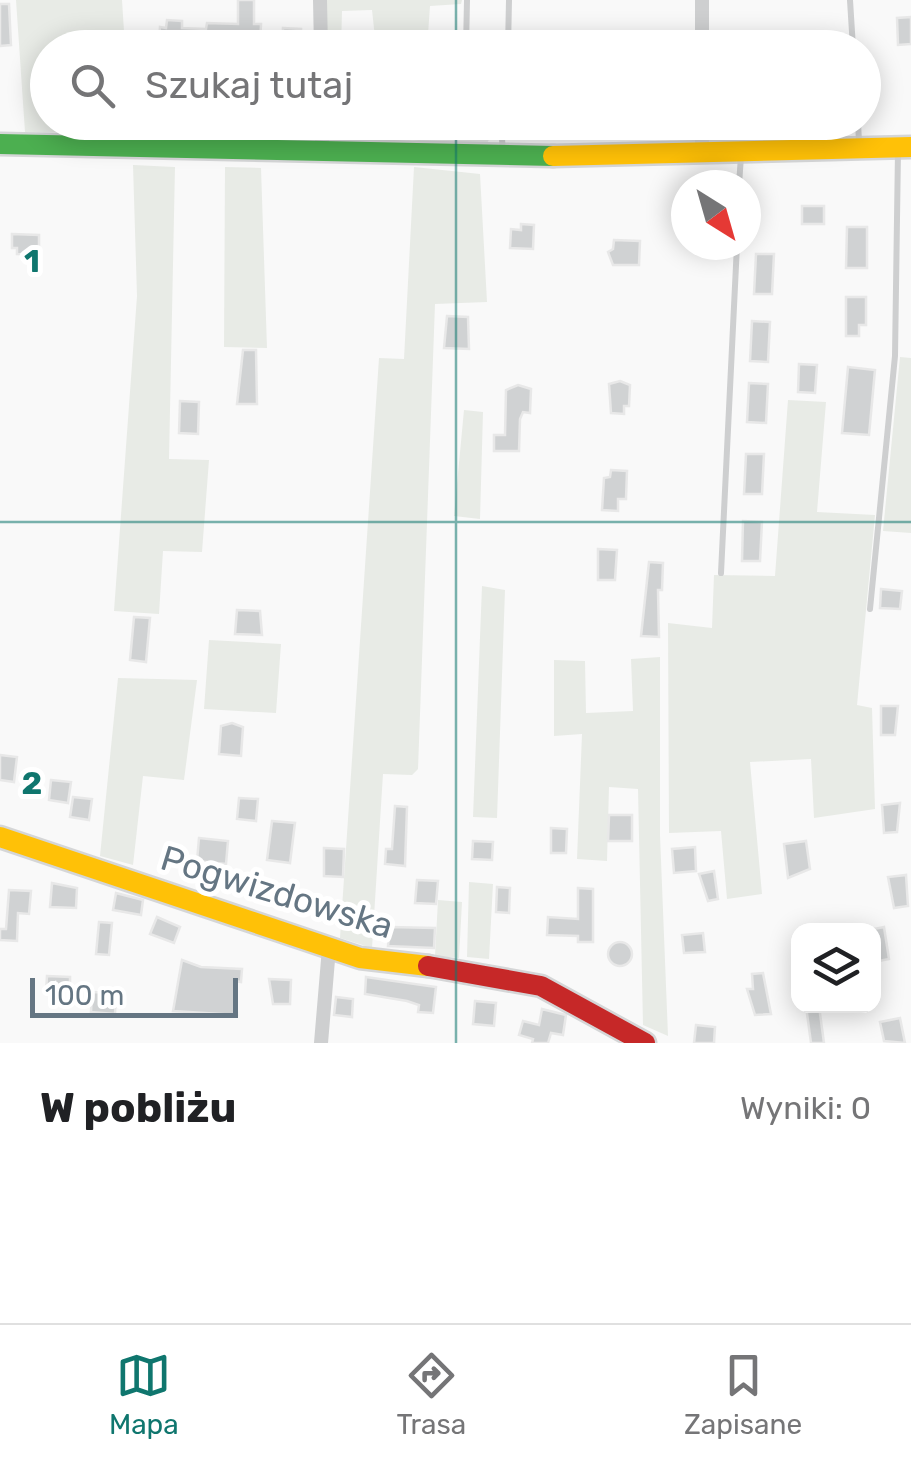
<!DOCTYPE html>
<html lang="pl">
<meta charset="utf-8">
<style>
:root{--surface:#fff;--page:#f6f6f6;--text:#202124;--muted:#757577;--line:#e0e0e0;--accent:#0f766e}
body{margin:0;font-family:Rubik,sans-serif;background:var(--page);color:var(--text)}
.controls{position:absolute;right:30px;bottom:30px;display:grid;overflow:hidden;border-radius:20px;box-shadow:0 5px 25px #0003}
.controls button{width:90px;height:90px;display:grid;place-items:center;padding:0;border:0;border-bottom:2px solid var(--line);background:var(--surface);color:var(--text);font:50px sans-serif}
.compass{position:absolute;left:671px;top:170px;width:90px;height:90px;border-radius:50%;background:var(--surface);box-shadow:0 5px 25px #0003;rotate:143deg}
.scale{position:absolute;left:30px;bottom:25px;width:208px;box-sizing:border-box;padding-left:10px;border:5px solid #657683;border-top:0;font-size:28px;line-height:35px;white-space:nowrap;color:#657683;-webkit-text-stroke:8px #fff;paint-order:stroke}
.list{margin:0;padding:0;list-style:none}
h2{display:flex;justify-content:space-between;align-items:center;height:130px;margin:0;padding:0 40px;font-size:42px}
h2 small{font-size:32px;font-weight:400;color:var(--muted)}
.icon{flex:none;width:55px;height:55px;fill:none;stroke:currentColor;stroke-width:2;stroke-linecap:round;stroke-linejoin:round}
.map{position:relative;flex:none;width:911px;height:1043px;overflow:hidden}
.search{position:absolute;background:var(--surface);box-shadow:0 5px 25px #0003;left:30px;right:30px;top:30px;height:110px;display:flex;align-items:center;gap:25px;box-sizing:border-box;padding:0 35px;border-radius:55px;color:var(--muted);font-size:38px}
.sheet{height:280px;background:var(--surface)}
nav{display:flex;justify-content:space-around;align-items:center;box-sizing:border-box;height:140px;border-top:2px solid var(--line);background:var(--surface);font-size:28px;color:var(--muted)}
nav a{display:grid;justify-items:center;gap:5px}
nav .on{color:var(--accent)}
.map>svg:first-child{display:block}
</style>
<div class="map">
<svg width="911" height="1043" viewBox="0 0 911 1043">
<rect width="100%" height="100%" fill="#f9f9f9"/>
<!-- built -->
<path fill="#e8e9e9" d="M413 123H492L491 136 486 145H442L413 140Z"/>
<!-- green -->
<g fill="#e8ebe6">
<path d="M16 0H122L125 47 48 48V122L77 123V132H25Z"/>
<path d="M326 0H462L461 4 430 6 427 48 376 47 372 10 342 11 341 47H327Z"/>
<path d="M133 165 175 167 169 459 209 460 202 552 163 551 159 614 114 611 137 296Z"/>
<path d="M225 167 261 168 267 348 224 347Z"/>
<path d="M414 167 480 174 487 302 435 304 418 769 412 775 383 774 372 948 340 938 379 358 404 359Z"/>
<path d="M900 357 911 358V533L883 531Z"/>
<path d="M788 400 826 402 817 512 875 515 857 705 872 708 875 809 814 818 811 759 750 762 762 894 727 899 721 831 669 833 668 623 712 628 714 575 775 576Z"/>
<path d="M464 410 483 412 480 519 454 516Z"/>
<path d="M482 586 505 590 497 818 473 817Z"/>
<path d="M209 640 281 644 276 713 204 709Z"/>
<path d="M660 657V835L668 1036 643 1025 638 789 609 787 607 861 577 859 582 734 554 736V660L585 661 586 713 633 711 631 659Z"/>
<path d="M118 678 197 680 184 780 143 776 133 865 100 856Z"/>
<path d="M469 882 493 884 489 959 467 957Z"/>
<path d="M438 900 462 902 459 958 435 956Z"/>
</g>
<!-- building -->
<g fill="#d0d2d3" stroke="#e8e8e8" stroke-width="2.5">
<path d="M238 0H254V24H261L260 45 159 41 160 27 166 28 167 20 182 21V28L206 29 207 23 238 24Z"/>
<path d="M0 4H9L11 45 0 46Z"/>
<path d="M911 17V44L898 45 897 18Z"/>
<path d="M283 28 301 29 300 47 282 46Z"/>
<path d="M750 36 745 48H713V38Z"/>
<rect x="802" y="206" width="22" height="18"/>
<path d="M521 224 534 225 533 249 510 248 511 229 521 230Z"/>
<path d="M847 227H867V268H846Z"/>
<path d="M12 234 39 235V255L17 254V248H12Z"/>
<path d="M614 240 640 241 639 265H613L608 252 613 249Z"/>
<path d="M756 254H774L772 294H754Z"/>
<path d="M846 297H866V325H859V336H846Z"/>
<path d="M447 316 468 317 469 349 444 348Z"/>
<path d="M752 321 770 322 768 362 750 361Z"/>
<path d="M243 350H256L257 404H237Z"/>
<path d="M799 364 817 365 815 393 798 392Z"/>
<path d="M848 367 875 370 869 435 842 433Z"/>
<path d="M620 381 630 385 629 406H624V414L611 413 609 384Z"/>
<path d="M749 383 768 384 766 423 747 422Z"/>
<path d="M518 385 531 389 530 413 523 412 520 419 519 451H494V435H505L506 390Z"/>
<path d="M180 401 199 402 198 434 179 433Z"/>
<path d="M746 454H764L762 494H744Z"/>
<path d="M611 470 627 471 626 499H618V511L602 510 604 478 610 477Z"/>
<path d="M743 521 762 522 760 561H742Z"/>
<path d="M598 549 617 550 615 580H598Z"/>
<path d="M649 562 663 563 662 590H658L659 637 641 636Z"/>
<path d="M881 589 902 591 900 609 880 608Z"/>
<path d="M237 610 260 611 262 635 235 634Z"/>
<path d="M134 617 150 618 146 662 130 660Z"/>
<path d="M881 706H898L895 735H881Z"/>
<path d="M232 723 243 727 241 756 219 754 221 726Z"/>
<path d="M0 755 17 757 14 782 0 780Z"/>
<path d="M51 780 71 782 68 803 49 800Z"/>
<path d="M73 797 92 799 89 820 70 817Z"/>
<path d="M239 798 258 799 256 821 237 819Z"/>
<path d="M900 803 897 832 884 833 882 805Z"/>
<path d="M395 806 407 807 405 866 385 864 386 849H392Z"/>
<path d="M609 815H632V841H608Z"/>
<path d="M272 821 295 823 290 863 267 860Z"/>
<path d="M551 828 567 829 566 853H551Z"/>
<path d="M199 838 228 841 226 864 197 861Z"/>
<path d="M473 841 493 842 492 860 472 859Z"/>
<path d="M806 841 810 869 788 878 784 844Z"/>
<path d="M695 847 696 871 674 873 672 849Z"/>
<path d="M324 848 344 849 343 877 324 876Z"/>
<path d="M714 871 718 899 708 901 699 874Z"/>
<path d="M906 875 908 906 894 908 888 877Z"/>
<path d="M417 880 438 881 436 904 415 903Z"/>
<path d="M52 883 77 888 76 908 50 907Z"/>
<path d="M497 887 510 888 509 913 496 912Z"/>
<path d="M578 888 593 889V942H578V936L547 935 548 917 578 919Z"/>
<path d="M9 890 31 891 29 914 18 913 17 941 0 940V929H6Z"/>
<path d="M116 893 143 900 141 915 113 910Z"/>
<path d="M157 917 180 927 174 943 150 934Z"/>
<path d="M99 922 112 923 109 955 96 954Z"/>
<path d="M390 927 435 928 434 948 388 946Z"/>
<path d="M884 927 889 959 874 962V929Z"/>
<path d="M703 933 705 952 684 953 682 935Z"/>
<circle cx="620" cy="954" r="12"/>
<path d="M182 960 201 967 242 969 241 982 235 981 237 1015 173 1011Z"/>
<path d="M763 973 771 1014 755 1015 747 989H753L752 974Z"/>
<path d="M47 976 70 977V989L46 992Z"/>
<path d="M366 977 436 987 433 1013 418 1012 419 1005 407 1001 365 994Z"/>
<path d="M269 979 291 980 290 1004H273Z"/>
<path d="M92 992 116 993 115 1014 91 1012Z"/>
<path d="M336 997 353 999 352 1017 334 1015Z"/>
<path d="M475 1001 496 1003 494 1026 473 1024Z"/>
<path d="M806 1006H819L824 1043H811Z"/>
<path d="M542 1009 566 1015 563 1035 551 1033 548 1043H532L533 1039 519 1035 523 1021 539 1025Z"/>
<path d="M900 1018 905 1043 884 1041 880 1022Z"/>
<path d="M696 1025 715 1027 714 1043H694Z"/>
</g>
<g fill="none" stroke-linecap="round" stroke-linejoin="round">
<!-- fast casing -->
<g stroke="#d5d6d7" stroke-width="25">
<path id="fast" d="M0 144 553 156"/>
</g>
<!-- slow casing -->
<g stroke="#d5d6d7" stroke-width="25">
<g id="slow">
<path d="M553 156 911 147"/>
<path d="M0 837 360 958 428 966"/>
</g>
</g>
<!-- jam casing -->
<g stroke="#d5d6d7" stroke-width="25">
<path id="jam" d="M428 966 541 986 645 1043"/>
</g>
<!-- lane -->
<g stroke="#cecfd0" stroke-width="6">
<path d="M850 0 853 48"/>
<path d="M466 48 467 0"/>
<path d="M508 48 509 0"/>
<path d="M501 122 503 155"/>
<path d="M858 122 859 142"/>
<path d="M739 185 741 156"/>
<path d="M721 573 737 245"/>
<path d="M870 609 895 356 898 151"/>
</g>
<!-- street -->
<g stroke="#cecfd0" stroke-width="14">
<path d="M320 0 321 48"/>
<path d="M702 0V48"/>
<path d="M322 122V152"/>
<path d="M702 122V154"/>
<path d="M321 1043 329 948"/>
</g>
<!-- fast -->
<use href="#fast" stroke="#4caf50" stroke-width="20"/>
<!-- slow -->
<use href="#slow" stroke="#ffc107" stroke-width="20"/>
<!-- jam -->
<use href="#jam" stroke="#c62828" stroke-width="20"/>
</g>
<!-- grid -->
<path fill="none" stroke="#0f766e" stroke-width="2.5" stroke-opacity="0.55" d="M456 0V48M456 122V1043M0 522H911"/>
<g text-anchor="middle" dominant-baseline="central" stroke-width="10" stroke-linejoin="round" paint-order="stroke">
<!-- street labels -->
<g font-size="35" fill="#657683" stroke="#fff">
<text transform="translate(277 892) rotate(17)">Pogwizdowska</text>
</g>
</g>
<g font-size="32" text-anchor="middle" font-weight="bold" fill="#0f766e" stroke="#fff" stroke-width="10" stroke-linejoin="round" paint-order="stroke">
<text x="32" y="272">1</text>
<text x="32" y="794">2</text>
</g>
</svg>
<div class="controls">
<button><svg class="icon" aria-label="layers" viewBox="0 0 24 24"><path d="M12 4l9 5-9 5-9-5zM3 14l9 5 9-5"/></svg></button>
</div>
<svg class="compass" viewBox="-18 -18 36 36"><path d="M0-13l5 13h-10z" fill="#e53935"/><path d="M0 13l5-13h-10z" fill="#757577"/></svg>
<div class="scale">100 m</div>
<div class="search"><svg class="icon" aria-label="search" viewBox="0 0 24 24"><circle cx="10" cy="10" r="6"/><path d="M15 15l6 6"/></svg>Szukaj tutaj</div>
</div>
<section class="sheet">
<h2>W pobliżu<small>Wyniki: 0</small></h2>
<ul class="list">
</ul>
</section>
<nav>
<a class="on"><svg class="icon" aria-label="map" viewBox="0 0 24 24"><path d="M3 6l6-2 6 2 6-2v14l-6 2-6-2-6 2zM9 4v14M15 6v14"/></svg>Mapa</a>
<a><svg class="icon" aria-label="directions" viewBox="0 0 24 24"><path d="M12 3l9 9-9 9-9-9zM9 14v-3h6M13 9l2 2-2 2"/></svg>Trasa</a>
<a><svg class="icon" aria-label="saved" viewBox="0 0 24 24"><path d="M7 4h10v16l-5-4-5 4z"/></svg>Zapisane</a>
</nav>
